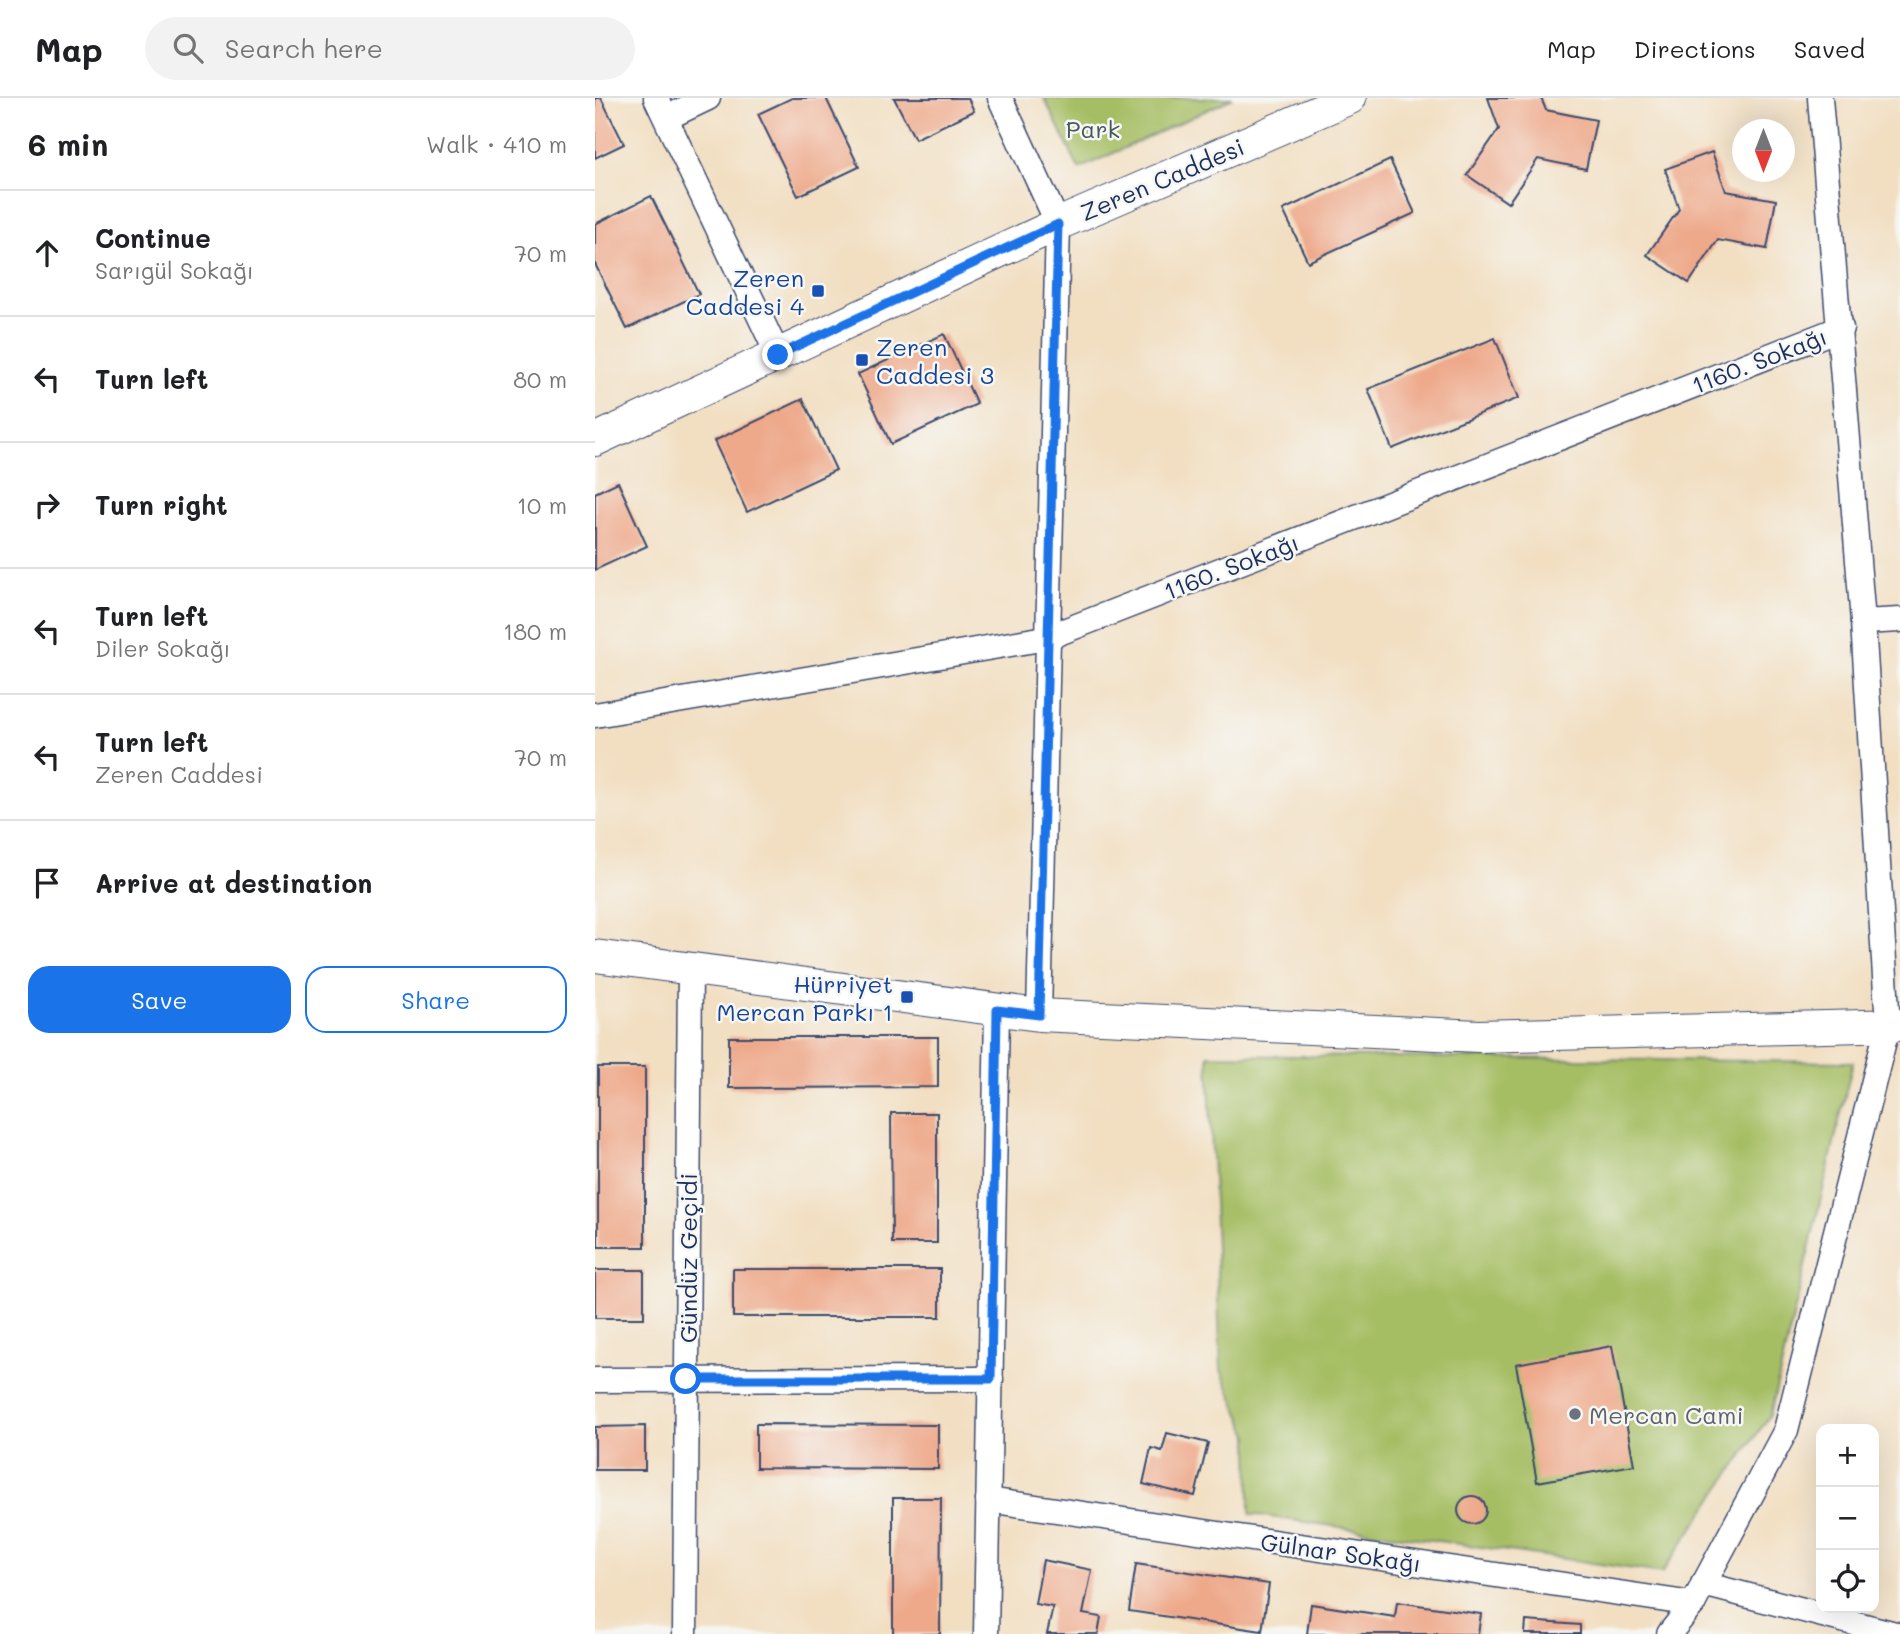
<!DOCTYPE html>
<meta charset="utf-8">
<style>
:root{--surface:#fff;--page:#f2f2f2;--text:#202124;--muted:#757577;--line:#e0e0e0;--accent:#1a73e8}
body{margin:0;font-family:Mali,sans-serif;background:var(--page);color:var(--text)}
.controls{position:absolute;right:21px;bottom:21px;display:grid;overflow:hidden;border-radius:14px;box-shadow:0 7px 28px #0002}
.controls button{width:63px;height:63px;display:grid;place-items:center;padding:0;border:0;border-bottom:2px solid var(--line);background:var(--surface);color:var(--text);font:35px sans-serif}
.compass{position:absolute;left:1137px;top:21px;width:63px;height:63px;border-radius:50%;background:var(--surface);box-shadow:0 7px 28px #0002;rotate:180deg}
.stop{position:absolute;width:21px;height:21px;margin:-16px;border:5px solid #1a73e8;border-radius:50%;background:#fff}
.stop.end{background:#1a73e8;border-color:#fff;box-shadow:0 2px 7px #0008}
.list{margin:0;padding:0;list-style:none}
h2{display:flex;justify-content:space-between;align-items:center;height:91px;margin:0;padding:0 28px;font-size:30px}
h2 small{font-size:23px;font-weight:400;color:var(--muted)}
.list li{display:grid;grid-template-columns:46px 1fr auto;gap:21px;align-items:center;box-sizing:border-box;height:126px;padding:0 28px;border-top:2px solid var(--line)}
.list b{display:block;font-size:26px;white-space:nowrap}
.list p{margin:0;font-size:23px;white-space:nowrap;color:var(--muted)}
.list em{font-size:23px;font-style:normal;color:var(--muted)}
.actions{display:flex;gap:14px;padding:21px 28px}
.actions a{flex:1;padding:16px 0;border:2px solid var(--accent);border-radius:21px;text-align:center;font-size:24px;color:var(--accent)}
.actions .main{background:var(--accent);color:#fff}
.icon{flex:none;width:38px;height:38px;fill:none;stroke:currentColor;stroke-width:2;stroke-linecap:round;stroke-linejoin:round}
.map{position:relative;flex:none;width:1305px;height:1536px;overflow:hidden}
header{display:flex;align-items:center;gap:42px;box-sizing:border-box;height:98px;padding:0 35px;background:var(--surface);border-bottom:2px solid var(--line)}
header strong{font-size:33px}
nav{display:flex;gap:38px;margin-inline-start:auto;font-size:24px}
.search{width:490px;height:63px;background:var(--page);display:flex;align-items:center;gap:18px;box-sizing:border-box;padding:0 24px;border-radius:38px;color:var(--muted);font-size:26px}
main{display:flex}
aside{flex:1;background:var(--surface)}
.map>svg:first-child{display:block}
</style>
<header>
<strong>Map</strong>
<div class="search"><svg class="icon" aria-label="search" viewBox="0 0 24 24"><circle cx="10" cy="10" r="6"/><path d="M15 15l6 6"/></svg>Search here</div>
<nav><a>Map</a><a>Directions</a><a>Saved</a></nav>
</header>
<main>
<aside>
<h2>6 min<small>Walk · 410 m</small></h2>
<ul class="list">
<li><svg class="icon" aria-label="ahead" viewBox="0 0 24 24"><path d="M12 20V5M6 11l6-6 6 6"/></svg><div><b>Continue</b><p>Sarıgül Sokağı</p></div><em>70 m</em></li>
<li><svg class="icon" aria-label="left" viewBox="0 0 24 24"><path d="M17 20v-9H6M10 6l-5 5 5 5"/></svg><div><b>Turn left</b></div><em>80 m</em></li>
<li><svg class="icon" aria-label="right" viewBox="0 0 24 24"><path d="M7 20v-9h11M14 6l5 5-5 5"/></svg><div><b>Turn right</b></div><em>10 m</em></li>
<li><svg class="icon" aria-label="left" viewBox="0 0 24 24"><path d="M17 20v-9H6M10 6l-5 5 5 5"/></svg><div><b>Turn left</b><p>Diler Sokağı</p></div><em>180 m</em></li>
<li><svg class="icon" aria-label="left" viewBox="0 0 24 24"><path d="M17 20v-9H6M10 6l-5 5 5 5"/></svg><div><b>Turn left</b><p>Zeren Caddesi</p></div><em>70 m</em></li>
<li><svg class="icon" aria-label="arrive" viewBox="0 0 24 24"><path d="M6 21V4h12l-3 4 3 4H6"/></svg><div><b>Arrive at destination</b></div></li>
</ul>
<div class="actions"><a class="main">Save</a><a>Share</a></div>
</aside>
<div class="map">
<svg width="1305" height="1536" viewBox="0 0 1305 1536">
<rect width="100%" height="100%" fill="#f6f6f2"/>
<filter id="ink" filterUnits="userSpaceOnUse"><feTurbulence type="fractalNoise" baseFrequency=".0143" numOctaves="2"/><feDisplacementMap in="SourceGraphic" scale="14" xChannelSelector="R" yChannelSelector="G"/><feConvolveMatrix kernelMatrix="1 2 1 2 8 2 1 2 1" color-interpolation-filters="sRGB"/></filter>
<filter id="wash" filterUnits="userSpaceOnUse"><feTurbulence type="fractalNoise" baseFrequency=".00686" numOctaves="4" result="noise"/><feDisplacementMap in="SourceGraphic" scale="28" xChannelSelector="R" yChannelSelector="G"/><feGaussianBlur stdDeviation="1.57" result="paint"/><feColorMatrix in="noise" values="0 0 0 0 0 0 0 0 0 0 0 0 0 0 0 0 0 1.4 0 .05"/><feComposite in="paint" operator="in"/></filter>
<g filter="url(#wash)">
<rect width="100%" height="100%" fill="#f2dfc2"/>
<!-- green -->
<g fill="#a6be64" stroke="#607661" stroke-width="2">
<path d="M449 0H638L484 71Z"/>
<path d="M613 957 1258 964 1175 1317 1067 1475 655 1416 654 1337 626 1272Z"/>
</g>
<g id="blocks">
<!-- building -->
<g fill="#eea98a">
<path d="M0 0H6L29 46 0 60Z"/>
<path d="M197 0H231L264 69 203 98 163 16Z"/>
<path d="M299 0H373L379 13 320 41Z"/>
<path d="M893 0H946L951 12 1001 22 991 71 943 61 913 105 872 77 904 31Z"/>
<path d="M1117 54 1131 93 1181 102 1172 151 1123 142 1094 185 1052 157 1084 111 1070 71Z"/>
<path d="M795 62 820 115 713 164 688 112Z"/>
<path d="M56 98 104 196 32 231 0 166V126Z"/>
<path d="M349 236 382 306 296 346 263 276Z"/>
<path d="M900 240 924 300 797 351 773 291Z"/>
<path d="M208 301 241 372 152 414 119 343Z"/>
<path d="M23 384 52 448 0 472V395Z"/>
<path d="M134 939H343V989L134 990Z"/>
<rect x="3" y="969" width="47" height="180"/>
<path d="M296 1015H342V1145H297Z"/>
<rect x="138" y="1171" width="207" height="48"/>
<rect x="0" y="1172" width="49" height="48"/>
<path d="M1017 1248 1039 1367 942 1384 921 1266Z"/>
<path d="M161 1326 343 1327V1371L161 1370Z"/>
<path d="M50 1328V1372H0V1329Z"/>
<path d="M572 1335 613 1345 600 1398 548 1386 556 1350 567 1353Z"/>
<circle cx="877" cy="1412" r="14"/>
<path d="M298 1400H346L345 1536H298Z"/>
<path d="M448 1462 497 1472 488 1516 506 1519 503 1536H452L458 1509 440 1506Z"/>
<path d="M541 1466 674 1486 667 1533 534 1513Z"/>
<path d="M802 1504 886 1516 883 1536H712L716 1506 800 1519Z"/>
<path d="M931 1523 985 1527V1536H930Z"/>
</g>
</g>
</g>
<g filter="url(#ink)">
<use href="#blocks" fill-opacity="0" stroke="#3b496d" stroke-width="2"/>
<g fill="none" stroke-linecap="round" stroke-linejoin="round">
<!-- minor casing -->
<g stroke="#3b496d" stroke-width="27">
<g id="minor">
<path d="M61 0 183 257"/>
<path d="M405 0 463 126 444 917"/>
<path d="M71 20 113 0"/>
<path d="M1268 524 1305 522"/>
<path d="M0 617 451 540 1246 230"/>
<path d="M0 1282 396 1281"/>
<path d="M393 1402 1098 1506"/>
<path d="M1108 1486 1301 1536"/>
<path d="M90 1536 95 869"/>
<path d="M391 1536 402 912"/>
<path d="M1074 1536 1098 1506 1191 1332 1293 927 1268 524 1225 0"/>
</g>
</g>
<!-- tertiary casing -->
<g stroke="#3b496d" stroke-width="34">
<g id="tertiary">
<path d="M0 342 463 126 755 0"/>
<path d="M0 858 444 917 884 938 1305 927"/>
</g>
</g>
<!-- minor -->
<use href="#minor" stroke="#fff" stroke-width="24"/>
<!-- tertiary -->
<use href="#tertiary" stroke="#fff" stroke-width="32"/>
</g>
</g>
<g fill="none" stroke-linecap="round" stroke-linejoin="round" filter="url(#ink)">
<!-- route -->
<path stroke="#1a73e8" stroke-width="9" d="M91 1281H396L402 912 444 917 463 126 183 257"/>
</g>
<!-- markers -->
<g fill="#1a4fb4" stroke="#f6f6f2" stroke-width="2.5">
<rect x="216" y="186" width="14" height="14" rx="3.5"/>
<rect x="260" y="255" width="14" height="14" rx="3.5"/>
<rect x="305" y="892" width="14" height="14" rx="3.5"/>
</g>
<circle fill="#6b7280" stroke="#f6f6f2" stroke-width="2.5" cx="980" cy="1316" r="7"/>
<g text-anchor="middle" dominant-baseline="central" stroke-width="5" stroke-linejoin="round" paint-order="stroke">
<!-- park labels -->
<g font-size="24" fill="#455a60" stroke="#f6f6f2">
<text x="498" y="30">Park</text>
</g>
<!-- street labels -->
<g font-size="24" fill="#1b2f5e" stroke="#f6f6f2">
<text transform="translate(567 81) rotate(-23)">Zeren Caddesi</text>
<text transform="translate(1164 262) rotate(-21)">1160. Sokağı</text>
<text transform="translate(636 468) rotate(-21)">1160. Sokağı</text>
<text transform="translate(92 1160) rotate(-90)">Gündüz Geçidi</text>
<text transform="translate(746 1454) rotate(8)">Gülnar Sokağı</text>
</g>
<!-- transit labels -->
<g font-size="24" fill="#164399" stroke="#f6f6f2" text-anchor="end">
<text x="209" y="179">Zeren<tspan x="209" dy="28">Caddesi 4</tspan></text>
<text x="281" y="248" text-anchor="start">Zeren<tspan x="281" dy="28">Caddesi 3</tspan></text>
<text x="298" y="885">Hürriyet<tspan x="298" dy="28">Mercan Parkı 1</tspan></text>
</g>
<!-- worship labels -->
<g font-size="24" fill="#5b616d" stroke="#f6f6f2" text-anchor="start">
<text x="994" y="1316">Mercan Cami</text>
</g>
</g>
</svg>
<div class="controls">
<button>+</button>
<button>−</button>
<button><svg class="icon" aria-label="locate" viewBox="0 0 24 24"><circle cx="12" cy="12" r="6"/><path d="M12 2v4M12 18v4M2 12h4M18 12h4"/></svg></button>
</div>
<svg class="compass" viewBox="-18 -18 36 36"><path d="M0-13l5 13h-10z" fill="#e53935"/><path d="M0 13l5-13h-10z" fill="#757577"/></svg>
<div class="stop" style="left:91px;top:1281px"></div>
<div class="stop end" style="left:183px;top:257px"></div>
</div>
</main>
